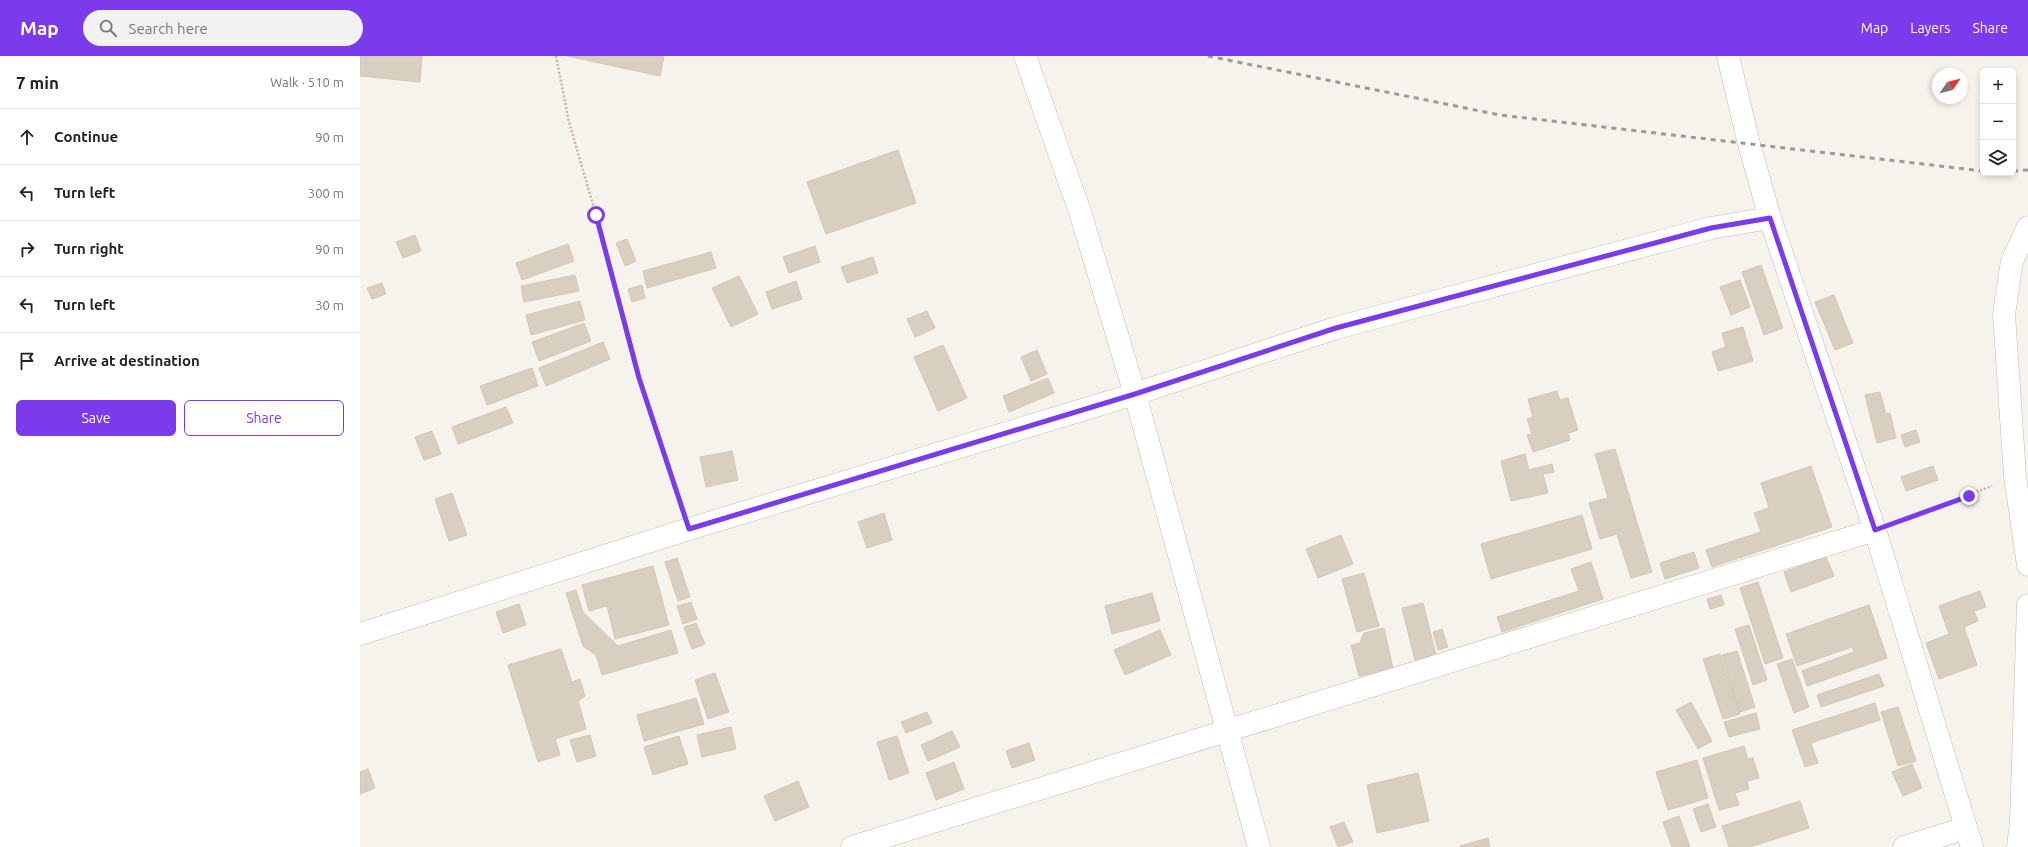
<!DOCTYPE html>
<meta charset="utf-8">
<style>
:root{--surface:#fff;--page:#f2f2f2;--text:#222;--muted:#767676;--line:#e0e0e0;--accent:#7c3aed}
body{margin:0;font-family:Ubuntu,sans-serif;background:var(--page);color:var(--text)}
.controls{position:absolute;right:12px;top:12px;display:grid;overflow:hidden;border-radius:6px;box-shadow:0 2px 6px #0003}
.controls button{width:36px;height:36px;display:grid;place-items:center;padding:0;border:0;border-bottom:1px solid var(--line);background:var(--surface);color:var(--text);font:20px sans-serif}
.compass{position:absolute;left:1572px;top:12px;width:36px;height:36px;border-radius:50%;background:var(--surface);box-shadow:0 2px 6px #0003;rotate:55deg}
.stop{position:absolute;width:12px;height:12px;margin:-9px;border:3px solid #7c3aed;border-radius:50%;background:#fff}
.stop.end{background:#7c3aed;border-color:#fff;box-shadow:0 1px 4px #0008}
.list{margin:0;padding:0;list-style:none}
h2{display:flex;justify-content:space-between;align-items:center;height:52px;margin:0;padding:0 16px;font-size:17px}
h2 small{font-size:13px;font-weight:400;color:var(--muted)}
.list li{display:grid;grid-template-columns:26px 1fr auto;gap:12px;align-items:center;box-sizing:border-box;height:56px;padding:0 16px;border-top:1px solid var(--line)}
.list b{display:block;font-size:15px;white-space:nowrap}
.list em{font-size:13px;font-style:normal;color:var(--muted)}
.actions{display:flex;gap:8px;padding:12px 16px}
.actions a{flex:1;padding:9px 0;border:1px solid var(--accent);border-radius:6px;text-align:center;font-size:14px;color:var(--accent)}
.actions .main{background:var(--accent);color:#fff}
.icon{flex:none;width:22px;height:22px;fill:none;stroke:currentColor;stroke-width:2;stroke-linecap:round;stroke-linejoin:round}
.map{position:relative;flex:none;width:1668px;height:791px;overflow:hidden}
header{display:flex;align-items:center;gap:24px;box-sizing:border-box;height:56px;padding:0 20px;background:var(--accent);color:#fff}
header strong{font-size:19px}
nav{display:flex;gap:22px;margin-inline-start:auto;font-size:14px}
.search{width:280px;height:36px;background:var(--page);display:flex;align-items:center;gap:10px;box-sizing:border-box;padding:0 14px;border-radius:22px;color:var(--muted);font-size:15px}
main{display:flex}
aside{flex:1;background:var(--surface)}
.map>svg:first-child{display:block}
</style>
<header>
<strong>Map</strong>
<div class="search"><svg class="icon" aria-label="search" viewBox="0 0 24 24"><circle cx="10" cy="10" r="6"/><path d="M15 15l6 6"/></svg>Search here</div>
<nav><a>Map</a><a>Layers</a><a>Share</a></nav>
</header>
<main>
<aside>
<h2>7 min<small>Walk · 510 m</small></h2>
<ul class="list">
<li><svg class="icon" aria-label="ahead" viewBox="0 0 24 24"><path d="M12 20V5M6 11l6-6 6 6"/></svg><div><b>Continue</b></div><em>90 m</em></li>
<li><svg class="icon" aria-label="left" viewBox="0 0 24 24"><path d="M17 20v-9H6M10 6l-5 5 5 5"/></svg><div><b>Turn left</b></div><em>300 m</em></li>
<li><svg class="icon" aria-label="right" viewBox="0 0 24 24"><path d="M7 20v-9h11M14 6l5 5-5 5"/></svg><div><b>Turn right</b></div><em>90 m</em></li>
<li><svg class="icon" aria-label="left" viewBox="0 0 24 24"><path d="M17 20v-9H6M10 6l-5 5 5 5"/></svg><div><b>Turn left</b></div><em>30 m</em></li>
<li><svg class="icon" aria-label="arrive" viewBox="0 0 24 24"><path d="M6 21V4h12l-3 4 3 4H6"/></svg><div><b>Arrive at destination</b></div></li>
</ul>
<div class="actions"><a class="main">Save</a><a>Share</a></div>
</aside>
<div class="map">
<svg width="1668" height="791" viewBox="0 0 1668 791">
<rect width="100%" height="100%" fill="#f6f3ec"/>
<!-- building -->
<g fill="#d8cfc1" stroke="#d3c7b4">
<path d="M0 0H62L60 26 0 20Z"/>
<path d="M207 0H304L300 20Z"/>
<path d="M538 94 556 147 466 178 447 126Z"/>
<path d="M55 179 61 195 43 202 36 186Z"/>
<path d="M267 183 276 205 265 210 256 187Z"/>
<path d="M208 188 214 205 162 224 156 207Z"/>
<path d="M455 190 460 206 429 217 423 201Z"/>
<path d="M351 196 356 212 287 232 283 215Z"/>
<path d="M513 201 518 217 487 227 481 211Z"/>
<path d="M1401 209 1423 272 1404 279 1382 216Z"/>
<path d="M215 219 219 235 164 246 161 230Z"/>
<path d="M379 220 398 258 371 271 352 232Z"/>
<path d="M1380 224 1390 251 1371 259 1360 231Z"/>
<path d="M436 225 442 243 412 253 406 236Z"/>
<path d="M22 227 26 238 12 243 7 232Z"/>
<path d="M282 229 285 242 272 246 268 233Z"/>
<path d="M1474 239 1493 287 1475 294 1455 246Z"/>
<path d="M220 245 225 264 171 279 166 259Z"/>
<path d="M567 255 575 272 555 281 547 263Z"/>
<path d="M224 267 231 285 179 305 172 286Z"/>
<path d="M1383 271 1393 305 1358 315 1352 296 1366 291 1362 277Z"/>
<path d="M243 286 250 303 186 330 179 312Z"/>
<path d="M583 289 607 342 578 355 554 301Z"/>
<path d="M677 294 687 318 671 325 661 301Z"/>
<path d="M172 312 178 330 127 349 120 330Z"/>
<path d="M688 322 694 337 649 356 643 340Z"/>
<path d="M1197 335 1200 344 1208 342 1218 374 1208 377 1210 384 1173 396 1167 379 1172 378 1167 363 1173 361 1168 343Z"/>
<path d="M1520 336 1526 358 1530 357 1536 382 1517 387 1505 339Z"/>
<path d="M146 351 153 367 98 388 92 371Z"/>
<path d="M1556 374 1560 386 1545 391 1541 379Z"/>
<path d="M72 375 81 398 64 404 55 381Z"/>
<path d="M1255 393 1292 516 1271 522 1257 478 1240 483 1229 447 1248 442 1235 398Z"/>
<path d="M372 395 378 424 346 431 340 401Z"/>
<path d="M1165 398 1169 414 1192 408 1194 416 1183 418 1188 437 1151 445 1141 405Z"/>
<path d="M1451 410 1472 471 1352 511 1346 494 1401 476 1394 457 1409 452 1401 427Z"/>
<path d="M1573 410 1578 424 1546 435 1541 421Z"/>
<path d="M92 437 107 479 89 485 75 443Z"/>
<path d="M524 457 532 484 507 492 498 466Z"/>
<path d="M1222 459 1232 493 1131 523 1121 488Z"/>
<path d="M981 479 993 508 958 522 946 493Z"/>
<path d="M1334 496 1339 512 1305 523 1300 507Z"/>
<path d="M1466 501 1474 520 1431 536 1424 516Z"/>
<path d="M317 502 330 541 318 545 305 506Z"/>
<path d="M1231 506 1243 543 1142 576 1137 561 1219 535 1211 513Z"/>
<path d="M293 510 309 569 255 583 247 550 229 555 222 529Z"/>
<path d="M1004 517 1019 570 997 576 982 523Z"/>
<path d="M1398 526 1423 602 1405 608 1380 532Z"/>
<path d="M216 534 223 556 258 590 311 574 318 597 242 619 236 599 223 590 206 537Z"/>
<path d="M1620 535 1626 551 1614 555 1618 565 1604 571 1617 609 1579 623 1566 587 1589 578 1579 550Z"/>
<path d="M792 537 800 565 752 578 745 550Z"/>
<path d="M1361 539 1364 549 1350 553 1347 543Z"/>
<path d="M331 546 337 563 323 568 317 550Z"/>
<path d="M1063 547 1076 599 1055 604 1042 552Z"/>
<path d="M159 548 166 569 143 577 136 556Z"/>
<path d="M1509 549 1527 602 1447 630 1442 615 1494 596 1492 591 1437 610 1426 578Z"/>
<path d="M336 567 345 588 332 593 324 571Z"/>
<path d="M1389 569 1407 624 1393 629 1375 573Z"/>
<path d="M1024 572 1033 613 999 620 991 589 1000 587 1004 577Z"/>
<path d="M1082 573 1088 591 1078 594 1073 576Z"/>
<path d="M800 574 811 599 765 619 754 594Z"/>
<path d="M201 593 212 626 220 623 225 640 218 645 226 673 195 683 200 699 178 706 148 609Z"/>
<path d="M1377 595 1395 651 1380 656 1362 599Z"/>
<path d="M1360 598 1380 658 1363 663 1343 603Z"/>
<path d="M1432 603 1449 651 1434 657 1417 608Z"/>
<path d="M355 617 369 656 348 663 335 624Z"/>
<path d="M1519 618 1524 630 1461 651 1457 639Z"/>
<path d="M336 642 344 668 284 685 277 659Z"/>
<path d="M1331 646 1352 685 1338 693 1316 654Z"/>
<path d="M1515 647 1520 664 1451 687 1458 707 1445 711 1432 674Z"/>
<path d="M1538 651 1556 705 1538 710 1521 656Z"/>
<path d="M567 656 572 667 546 677 541 666Z"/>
<path d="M1396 657 1400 673 1369 681 1364 666Z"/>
<path d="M371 671 376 693 342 701 337 679Z"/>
<path d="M592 675 600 691 568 705 561 689Z"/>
<path d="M230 679 236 700 217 706 210 684Z"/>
<path d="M319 680 328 708 293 719 284 691Z"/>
<path d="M537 680 549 717 529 724 517 686Z"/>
<path d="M669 687 675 704 652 712 646 695Z"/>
<path d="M1384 690 1388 703 1393 702 1399 722 1387 725 1389 733 1375 737 1379 749 1359 754 1343 702Z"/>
<path d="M1337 704 1348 742 1308 754 1296 716Z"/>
<path d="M594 706 604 733 576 744 566 717Z"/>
<path d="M1552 708 1562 732 1543 740 1532 716Z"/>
<path d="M8 713 15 732 0 738V716Z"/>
<path d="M1058 717 1069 765 1017 777 1007 729Z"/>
<path d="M438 725 449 751 415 765 404 740Z"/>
<path d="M1440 745 1449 772 1390 791H1369L1362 770Z"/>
<path d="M1348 748 1356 771 1341 776 1333 753Z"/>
<path d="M1319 760 1330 791H1312L1303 766Z"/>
<path d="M984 766 993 786 978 791 970 771Z"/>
<path d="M1128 782 1130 791H1100V790Z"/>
</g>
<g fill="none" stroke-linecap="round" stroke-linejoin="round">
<!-- street casing -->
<g stroke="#c2bbae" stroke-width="23">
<g id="street">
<path d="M665 0 720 156 775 338 899 791"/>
<path d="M1368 0 1389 88 1410 162 1515 474 1612 791"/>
<path d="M1668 171 1652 205 1644 258 1655 420 1668 509"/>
<path d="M0 578 329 473 775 338 976 272 1351 172 1410 162"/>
<path d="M492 791 1515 474"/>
<path d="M1544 791 1606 772"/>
<path d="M1658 791 1661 766 1668 549"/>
</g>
</g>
<!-- path -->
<g stroke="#c4b79f" stroke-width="2.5" stroke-dasharray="2 2" stroke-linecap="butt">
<path d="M196 0 209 66 236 159 279 322 321 450"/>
<path d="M1538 466 1632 430"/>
</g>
<!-- street -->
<use href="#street" stroke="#fff" stroke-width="22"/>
<!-- rail -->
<g stroke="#9a9a9a" stroke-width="3" stroke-dasharray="5 5" stroke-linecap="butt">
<path d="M848 0 1140 59 1623 115"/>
<path d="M1653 115 1668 114"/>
</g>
</g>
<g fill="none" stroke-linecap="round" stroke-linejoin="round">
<!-- route -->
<path stroke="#7c3aed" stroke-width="5" d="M236 159 279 322 329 473 775 338 976 272 1351 172 1410 162 1515 474 1609 440"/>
</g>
</svg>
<div class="controls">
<button>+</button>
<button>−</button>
<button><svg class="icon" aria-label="layers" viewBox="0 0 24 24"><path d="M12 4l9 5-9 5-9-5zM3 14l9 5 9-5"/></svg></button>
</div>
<svg class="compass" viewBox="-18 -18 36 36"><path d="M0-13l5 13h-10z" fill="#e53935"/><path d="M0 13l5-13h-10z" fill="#767676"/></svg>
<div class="stop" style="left:236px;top:159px"></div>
<div class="stop end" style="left:1609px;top:440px"></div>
</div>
</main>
